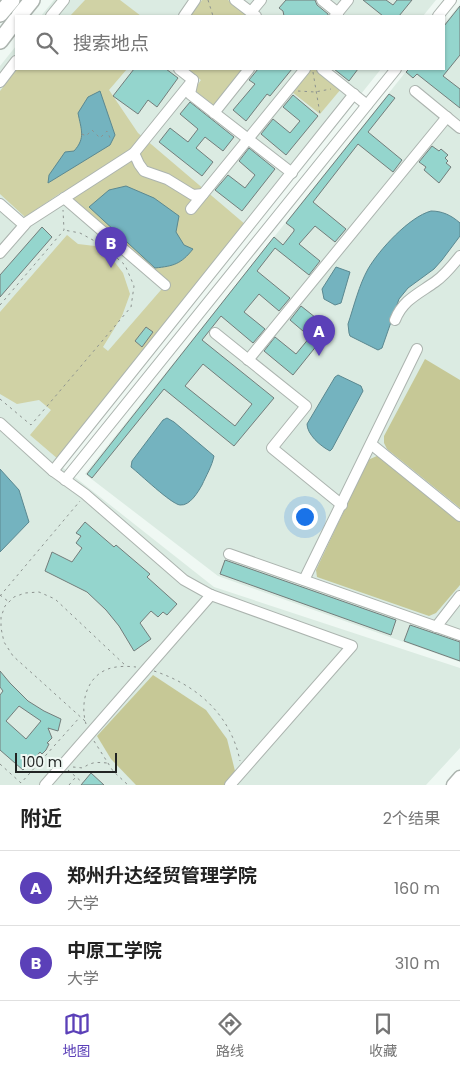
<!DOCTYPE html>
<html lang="zh">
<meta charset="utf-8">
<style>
:root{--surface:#fff;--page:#f2f2f2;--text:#222;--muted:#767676;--line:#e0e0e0;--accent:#5b40b8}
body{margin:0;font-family:Poppins,"Noto Sans SC",sans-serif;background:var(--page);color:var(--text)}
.scale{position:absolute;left:15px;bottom:12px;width:102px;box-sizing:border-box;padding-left:5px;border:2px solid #212423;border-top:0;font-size:14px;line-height:18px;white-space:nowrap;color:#212423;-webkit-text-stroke:4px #eff8f3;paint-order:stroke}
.you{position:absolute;left:304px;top:516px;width:18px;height:18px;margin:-12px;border:4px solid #fff;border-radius:50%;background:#1a73e8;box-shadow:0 0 0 8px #1a73e833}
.badge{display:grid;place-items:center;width:32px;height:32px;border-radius:50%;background:var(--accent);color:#fff;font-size:16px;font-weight:700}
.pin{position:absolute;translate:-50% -41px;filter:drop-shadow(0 1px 2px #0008)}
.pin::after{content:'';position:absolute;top:26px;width:18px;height:15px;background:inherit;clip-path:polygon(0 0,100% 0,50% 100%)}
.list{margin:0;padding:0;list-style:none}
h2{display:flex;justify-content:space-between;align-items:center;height:65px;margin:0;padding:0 20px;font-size:21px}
h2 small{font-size:16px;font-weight:400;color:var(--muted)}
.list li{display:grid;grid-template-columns:32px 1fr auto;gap:15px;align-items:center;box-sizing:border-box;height:75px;padding:0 20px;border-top:1px solid var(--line)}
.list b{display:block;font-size:19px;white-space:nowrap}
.list p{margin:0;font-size:16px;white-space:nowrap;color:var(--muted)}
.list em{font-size:16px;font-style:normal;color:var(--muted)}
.icon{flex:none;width:28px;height:28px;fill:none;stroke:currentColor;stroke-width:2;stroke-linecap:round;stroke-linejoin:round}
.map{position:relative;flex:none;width:460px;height:785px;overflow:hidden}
.search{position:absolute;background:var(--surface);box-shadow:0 1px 4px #0004;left:15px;right:15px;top:15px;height:55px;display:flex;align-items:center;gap:12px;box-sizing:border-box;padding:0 18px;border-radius:0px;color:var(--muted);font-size:19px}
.sheet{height:215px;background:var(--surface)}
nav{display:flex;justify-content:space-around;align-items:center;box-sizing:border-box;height:70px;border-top:1px solid var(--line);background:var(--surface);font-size:14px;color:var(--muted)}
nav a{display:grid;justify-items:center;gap:2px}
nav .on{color:var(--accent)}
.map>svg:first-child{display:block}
</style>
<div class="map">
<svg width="460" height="785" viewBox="0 0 460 785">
<rect width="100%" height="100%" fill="#eff8f3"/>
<!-- built -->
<g fill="#dbebe2">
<path d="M54 0H436L423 16H41Z"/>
<path d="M460 4V662L218 576 85 474 408 69H444V24Z"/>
<path d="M16 46V69H381L62 467 214 587 460 668V748L426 785H0V66Z"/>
</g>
<!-- green -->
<g fill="#d0d2a5">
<path d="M85 0H120L141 16H70Z"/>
<path d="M202 0H228L247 16H190Z"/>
<path d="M17 69H127L109 90 138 133 246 225 58 459 30 435 51 410 39 400 17 404 0 394V312L67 235 78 244 95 246 110 256 123 273 130 294 122 316 103 347 108 351 167 283 62 192 25 217 0 194V91Z"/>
<path d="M186 69H245L215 106 194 90 201 80Z"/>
<path d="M311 69H316L341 89 320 114 292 92Z"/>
</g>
<!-- forest -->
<g fill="#c6c896">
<path d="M425 359 460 380V508L387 449 384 443V436Z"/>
<path d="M379 455 460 522V585L436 613 429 616 317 577 316 570 368 460Z"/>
<path d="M153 675 206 710 227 739 235 771 224 785H136L111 759 97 736Z"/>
</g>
<!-- water -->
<g fill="#74b3bf" stroke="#5b8890">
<path d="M100 91 115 135 110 145 48 183 49 175 65 152 74 151C86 138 81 129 78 113L88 97Z"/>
<path d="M126 186 154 198 179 216 176 232 184 245 193 249C181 264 174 266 155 268L89 207 109 190Z"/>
<path d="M431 211C442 211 451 215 460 223V236L442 260 434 269 408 288 399 299 382 348 378 350 350 336 349 333 348 324C354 306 359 285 368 269 379 250 409 217 431 211Z"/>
<path d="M336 267 350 272 341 303 335 305 324 299 322 289Z"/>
<path d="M338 375 361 386 363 391 332 449 330 451C320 446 307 434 307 424L335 377Z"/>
<path d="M167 418 174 422 214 456C212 466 206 476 202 485 198 492 190 506 180 505 171 504 140 474 131 467L132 461 163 420Z"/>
<path d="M0 469 19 490 29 522 0 552Z"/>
</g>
<!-- building -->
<g fill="#94d5cd" stroke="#737d7b" fill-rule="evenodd">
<path d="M286 0H315L317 5 328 14V16H284L283 11 279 8Z"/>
<path d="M363 0H386L393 5 397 0H412L399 16H383Z"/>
<path d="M460 6V55L443 76 460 89V108L417 74 413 78 406 72 409 69H444V26Z"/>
<path d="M134 69H166L178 78 157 107 148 100 138 114 113 96Z"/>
<path d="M258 69H292L270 96 267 94 246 121 233 110 255 84 249 80Z"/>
<path d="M334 69H358L349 81Z"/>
<path d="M389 94 395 98 368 132 402 160 393 172 358 144 313 202 346 229 335 242 315 226 299 244 320 261 309 275 275 248 257 271 290 298 279 311 259 294 244 312 265 329 253 343 221 316 202 340 274 398 234 446 164 389 92 478 87 474 274 237 283 245 294 231V229L286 223ZM203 364 252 404 235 426 185 386Z"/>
<path d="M293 95 318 116 286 155 261 134 273 119 290 133 300 121 283 107Z"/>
<path d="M190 102 234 137 223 151 205 137 196 148 213 162 202 176 159 142 170 128 188 142 198 129 180 114Z"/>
<path d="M432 146 439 151 441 149 448 155 445 158 448 161 446 163 451 167 439 183 424 170 426 167 419 162Z"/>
<path d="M249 148 275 169 242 211 215 190 228 175 245 188 255 175 239 161Z"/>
<path d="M42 227 52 237 0 297V275Z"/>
<path d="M301 306 330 329 293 375 264 351 275 337 296 354 310 337 290 320Z"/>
<path d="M146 327 153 332 142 347 135 341Z"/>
<path d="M85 522 114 547 116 545 150 574 147 577 177 604 167 615 163 612 158 617 151 611 140 623 151 639 134 651 119 626 106 610 87 592 45 571 52 552 72 562 82 548 76 543 81 536 76 533Z"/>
<path d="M225 560 396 620 391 635 220 574Z"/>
<path d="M410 625 460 642V661L404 641Z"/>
<path d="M0 671 10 683 28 701 44 711 61 719 58 731 48 728 52 738 47 743 49 744 46 750 42 754 40 752 35 758 34 757 23 770 0 750V695L3 691 0 687ZM19 706 41 721 26 739 6 721Z"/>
<path d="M91 773 104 785H81Z"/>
</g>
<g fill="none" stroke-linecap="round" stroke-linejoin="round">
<!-- minor casing -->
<g stroke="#acb4af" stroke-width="12">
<g id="minor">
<path d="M235 0 256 16"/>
<path d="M322 0 338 13"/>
<path d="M251 12 261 0"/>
<path d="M51 16 64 0"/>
<path d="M184 16 195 0"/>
<path d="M335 16 348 0"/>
<path d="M438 16 451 0"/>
<path d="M179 69 193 80 190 94 292 173"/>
<path d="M322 69 367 105"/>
<path d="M0 82 16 61"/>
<path d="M415 91 460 128"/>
<path d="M214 113 249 69"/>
<path d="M134 153 139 164 144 171 167 179 193 195 203 194"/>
<path d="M64 198 165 285"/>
<path d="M0 204 24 225"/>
<path d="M191 209 305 69"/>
<path d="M0 253 27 222 134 153 193 80"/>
<path d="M395 320C403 300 418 294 435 282 445 275 452 266 460 256"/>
<path d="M215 333 306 406 272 448 342 505"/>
<path d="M248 360 447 117"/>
<path d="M0 423 53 471 85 494 184 580 211 595 352 646 230 785"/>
<path d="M371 444 460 516"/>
<path d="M53 471 354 94"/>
<path d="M65 480 396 69"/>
<path d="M229 554 460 635"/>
<path d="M304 580 417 349"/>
<path d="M436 627 460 596"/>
<path d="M45 785 211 595"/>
</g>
</g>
<!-- major casing -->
<g stroke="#acb4af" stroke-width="15">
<path id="major" d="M453 785 460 777"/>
</g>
<!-- highway casing -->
<g stroke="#acb4af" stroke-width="18">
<g id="highway">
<path d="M0 14 12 0"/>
<path d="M19 16 32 0"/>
<path d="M0 41 16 20"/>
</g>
</g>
<!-- path -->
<g stroke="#8c928f" stroke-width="1" stroke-dasharray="2.5 4" stroke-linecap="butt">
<path d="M208 0 213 16"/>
<path d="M313 72 320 114"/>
<path d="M298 91 315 92 331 89"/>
<path d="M82 134 86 136 92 130 100 138 107 131 111 140"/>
<path d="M0 305 64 230 63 210"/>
<path d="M0 399 31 425 131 307 134 286 125 265 102 245 80 233 64 230"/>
<path d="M0 595 9 602"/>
<path d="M0 596 80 501"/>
<path d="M154 671C197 685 231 715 240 761"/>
<path d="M85 721 13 656 4 642 1 628V617L5 606 14 597 25 593 39 592 55 599 126 666"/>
<path d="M86 724C80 704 86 677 108 669 116 666 127 666 136 667"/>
<path d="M94 741 113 771 128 785"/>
<path d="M0 764 21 783 80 717"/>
<path d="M73 767 83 768C91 762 96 762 107 763"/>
<path d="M68 770 83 783"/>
<path d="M69 785 75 778"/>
</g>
<!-- minor -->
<use href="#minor" stroke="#fff" stroke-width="10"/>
<!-- major -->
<use href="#major" stroke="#fff" stroke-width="12"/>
<!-- highway -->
<use href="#highway" stroke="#fff" stroke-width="15"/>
</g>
</svg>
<div class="scale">100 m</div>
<div class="you"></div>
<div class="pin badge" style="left:319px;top:356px">A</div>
<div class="pin badge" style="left:111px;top:268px">B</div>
<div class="search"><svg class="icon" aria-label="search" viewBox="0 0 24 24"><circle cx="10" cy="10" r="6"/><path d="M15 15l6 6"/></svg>搜索地点</div>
</div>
<section class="sheet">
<h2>附近<small>2个结果</small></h2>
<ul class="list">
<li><span class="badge">A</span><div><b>郑州升达经贸管理学院</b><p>大学</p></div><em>160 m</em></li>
<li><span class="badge">B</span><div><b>中原工学院</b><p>大学</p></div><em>310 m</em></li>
</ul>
</section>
<nav>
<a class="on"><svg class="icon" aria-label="map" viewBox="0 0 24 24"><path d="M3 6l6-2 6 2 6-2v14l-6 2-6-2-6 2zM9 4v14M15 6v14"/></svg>地图</a>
<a><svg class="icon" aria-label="directions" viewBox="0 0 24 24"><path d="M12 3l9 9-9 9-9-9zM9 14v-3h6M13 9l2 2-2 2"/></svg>路线</a>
<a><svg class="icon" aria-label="saved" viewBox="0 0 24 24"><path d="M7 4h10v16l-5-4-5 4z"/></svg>收藏</a>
</nav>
